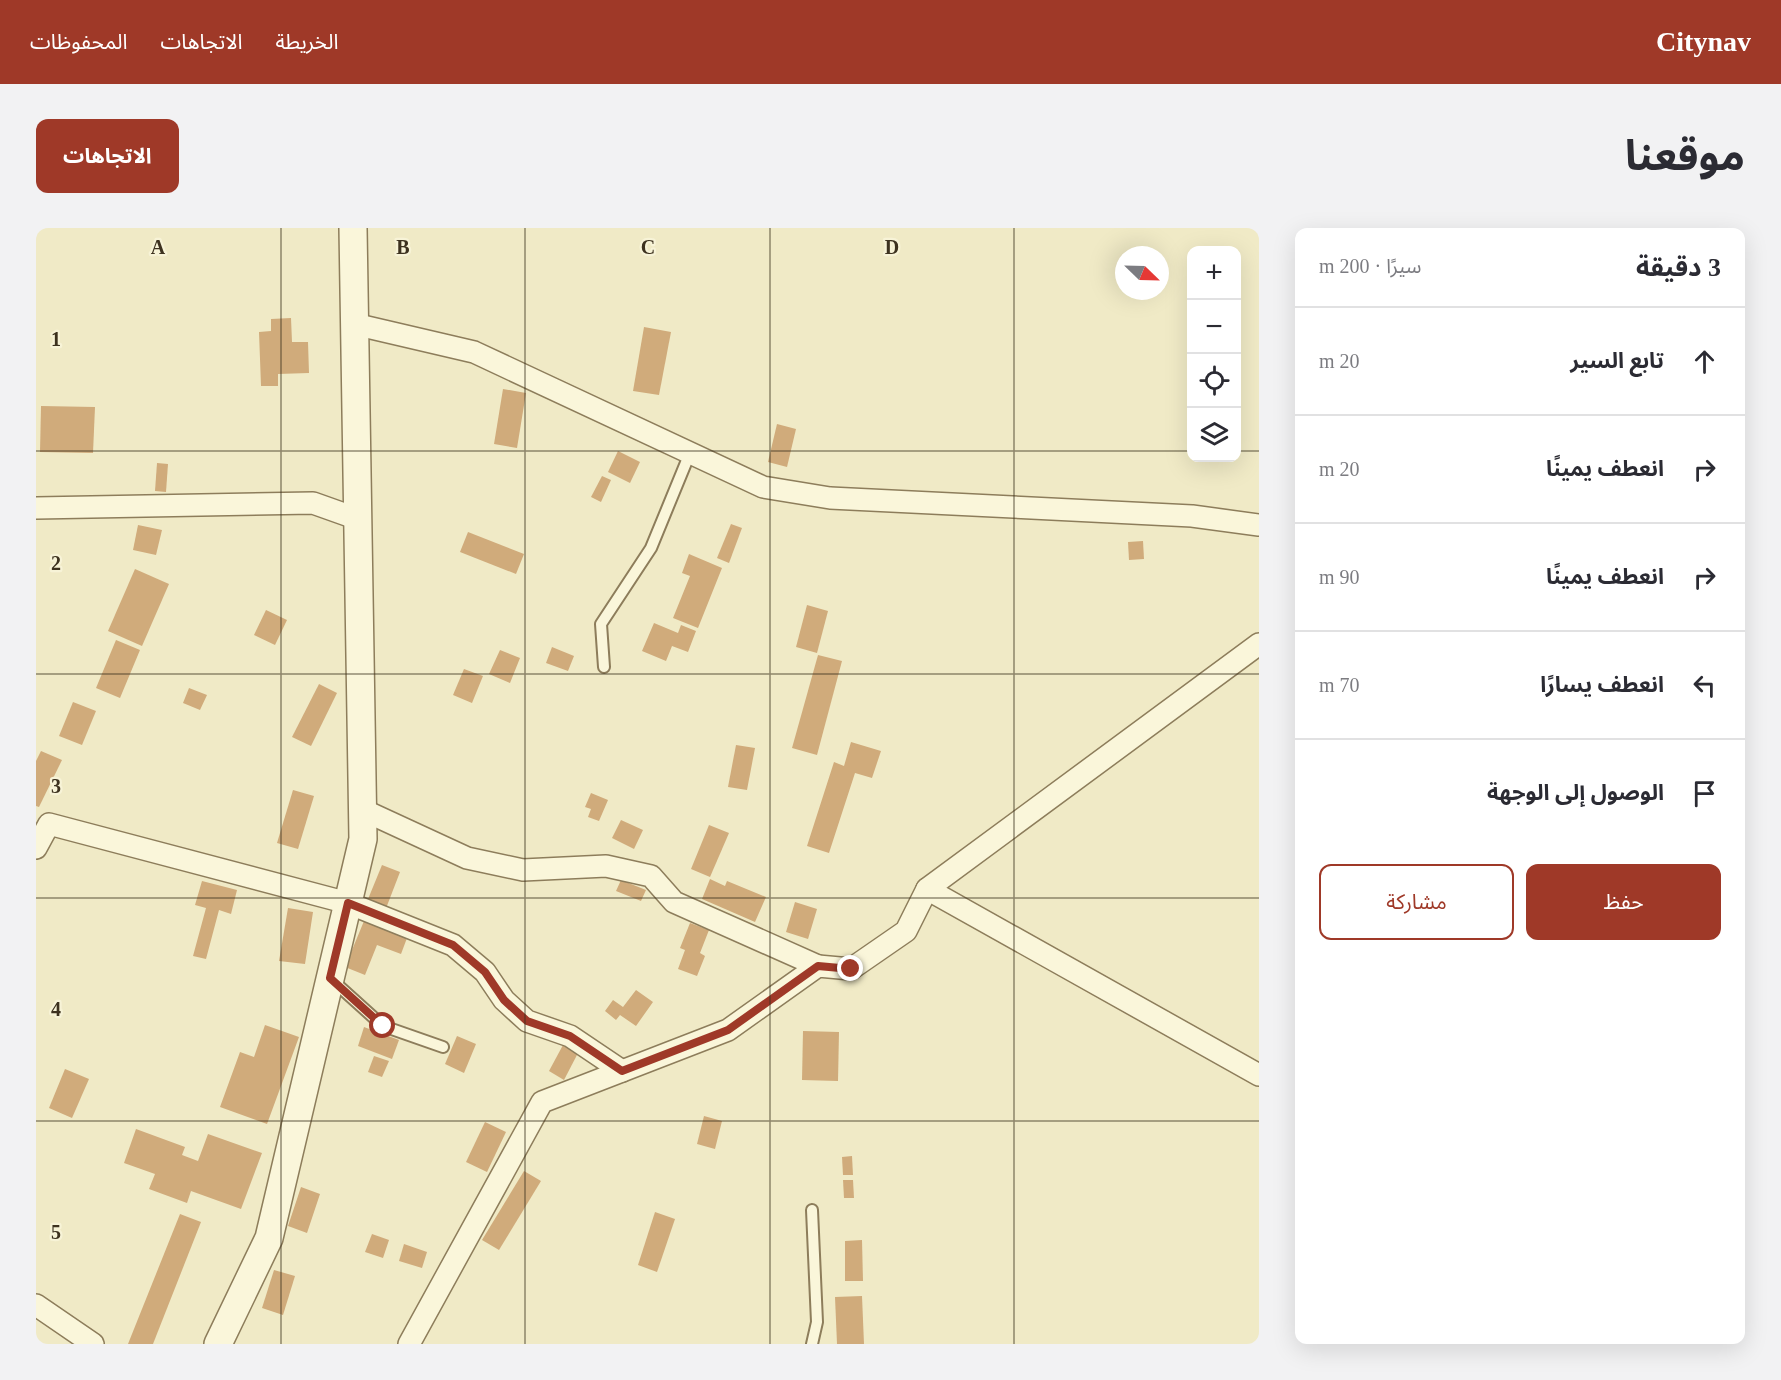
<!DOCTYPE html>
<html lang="ar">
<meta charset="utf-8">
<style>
:root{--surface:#fff;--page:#f2f2f3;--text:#2b2b33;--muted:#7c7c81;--line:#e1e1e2;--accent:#9f3928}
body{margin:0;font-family:"Times New Roman","Noto Sans Arabic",serif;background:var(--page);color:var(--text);direction:rtl}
.controls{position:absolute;right:18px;top:18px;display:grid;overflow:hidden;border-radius:12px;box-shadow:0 6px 24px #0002}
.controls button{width:54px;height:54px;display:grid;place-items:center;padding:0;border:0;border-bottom:2px solid var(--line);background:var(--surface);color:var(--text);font:30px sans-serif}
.compass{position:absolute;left:1079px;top:18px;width:54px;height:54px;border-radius:50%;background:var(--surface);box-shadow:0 6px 24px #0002;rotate:113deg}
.stop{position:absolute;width:18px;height:18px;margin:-14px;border:4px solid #9f3928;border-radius:50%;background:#fff}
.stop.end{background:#9f3928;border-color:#fff;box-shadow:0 2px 6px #0008}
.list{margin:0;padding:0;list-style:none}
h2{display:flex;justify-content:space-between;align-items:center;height:78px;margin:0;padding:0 24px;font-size:26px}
h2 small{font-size:20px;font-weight:400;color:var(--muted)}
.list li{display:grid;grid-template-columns:39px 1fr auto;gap:18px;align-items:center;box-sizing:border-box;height:108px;padding:0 24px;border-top:2px solid var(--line)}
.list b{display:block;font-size:22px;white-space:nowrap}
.list em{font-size:20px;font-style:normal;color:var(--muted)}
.actions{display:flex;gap:12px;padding:18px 24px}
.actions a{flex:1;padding:14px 0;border:2px solid var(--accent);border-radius:12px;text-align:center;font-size:21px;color:var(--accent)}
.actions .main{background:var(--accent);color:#fff}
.icon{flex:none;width:33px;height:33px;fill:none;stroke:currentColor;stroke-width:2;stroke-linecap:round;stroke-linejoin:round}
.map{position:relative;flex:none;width:1223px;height:1116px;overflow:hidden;direction:ltr;border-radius:12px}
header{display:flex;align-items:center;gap:36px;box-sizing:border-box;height:84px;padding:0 30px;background:var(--accent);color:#fff}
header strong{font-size:28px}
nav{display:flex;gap:33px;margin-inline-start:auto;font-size:21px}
.intro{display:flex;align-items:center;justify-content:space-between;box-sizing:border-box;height:144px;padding:0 36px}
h1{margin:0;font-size:42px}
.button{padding:15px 27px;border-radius:12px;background:var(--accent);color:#fff;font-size:21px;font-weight:700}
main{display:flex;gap:36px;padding:0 36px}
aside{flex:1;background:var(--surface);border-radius:12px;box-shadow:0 6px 24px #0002}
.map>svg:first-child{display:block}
</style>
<header>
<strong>Citynav</strong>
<nav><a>الخريطة</a><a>الاتجاهات</a><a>المحفوظات</a></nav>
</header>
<div class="intro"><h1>موقعنا</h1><a class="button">الاتجاهات</a></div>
<main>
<aside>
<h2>3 دقيقة<small>سيرًا · 200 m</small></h2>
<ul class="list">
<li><svg class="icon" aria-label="ahead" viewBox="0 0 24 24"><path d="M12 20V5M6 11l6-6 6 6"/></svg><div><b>تابع السير</b></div><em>20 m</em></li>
<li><svg class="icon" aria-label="right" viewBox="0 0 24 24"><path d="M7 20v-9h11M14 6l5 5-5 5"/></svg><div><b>انعطف يمينًا</b></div><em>20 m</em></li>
<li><svg class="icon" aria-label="right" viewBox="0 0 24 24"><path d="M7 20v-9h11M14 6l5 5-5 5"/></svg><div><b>انعطف يمينًا</b></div><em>90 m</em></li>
<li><svg class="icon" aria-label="left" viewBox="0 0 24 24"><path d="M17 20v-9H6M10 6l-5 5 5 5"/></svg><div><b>انعطف يسارًا</b></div><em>70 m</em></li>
<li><svg class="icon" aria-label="arrive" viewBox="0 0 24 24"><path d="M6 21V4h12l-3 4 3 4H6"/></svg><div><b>الوصول إلى الوجهة</b></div></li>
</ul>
<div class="actions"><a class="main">حفظ</a><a>مشاركة</a></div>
</aside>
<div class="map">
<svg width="1223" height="1116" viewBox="0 0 1223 1116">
<rect width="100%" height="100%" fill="#f0eac6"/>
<!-- building -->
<g fill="#d0ab7b">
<path d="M255 90 256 114H272L273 145 242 146V158H225L223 104 235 103V91Z"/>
<path d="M608 99 635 104 623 167 597 163Z"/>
<path d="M467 161 490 165 481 220 458 216Z"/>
<path d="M5 178 59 179 57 225 4 224Z"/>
<path d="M741 196 760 201 751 239 732 234Z"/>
<path d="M582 223 604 234 594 255 572 244Z"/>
<path d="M121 235 132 236 130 264 119 263Z"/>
<path d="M566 248 575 252 565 274 555 269Z"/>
<path d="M695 296 706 300 693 335 681 330Z"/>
<path d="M102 297 126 302 120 327 97 322Z"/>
<path d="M432 304 488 326 480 346 424 324Z"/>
<path d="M1107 313 1108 331 1093 332 1092 314Z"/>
<path d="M653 326 686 340 662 400 637 390 654 348 646 345Z"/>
<path d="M99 341 133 356 106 418 72 403Z"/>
<path d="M771 377 792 383 781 425 760 419Z"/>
<path d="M230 382 251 392 239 417 218 407Z"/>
<path d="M618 395 642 405 645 397 660 403 652 424 636 418 630 433 606 423Z"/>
<path d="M80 412 104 422 84 470 60 460Z"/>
<path d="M516 419 538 428 532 443 510 435Z"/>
<path d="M464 422 484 430 474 455 453 446Z"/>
<path d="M782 427 806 433 781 527 756 520Z"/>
<path d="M428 441 447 448 436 475 417 467Z"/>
<path d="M283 456 301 465 275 518 256 509Z"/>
<path d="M153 460 171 467 164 482 147 475Z"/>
<path d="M37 474 60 483 46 517 23 508Z"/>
<path d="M815 514 845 523 836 550 819 545 793 625 771 618 798 534 808 538Z"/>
<path d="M700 517 719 520 711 562 692 559Z"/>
<path d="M5 523 26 532 3 579 0 578V533Z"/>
<path d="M257 562 278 568 262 621 241 615Z"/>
<path d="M555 565 572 572 563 593 552 589 555 581 549 579Z"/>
<path d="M585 592 607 602 598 621 576 610Z"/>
<path d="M673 597 693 605 674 649 655 641Z"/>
<path d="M346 637 364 644 349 683 330 676Z"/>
<path d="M674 651 689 658 691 653 730 669 719 694 666 671Z"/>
<path d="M585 652 610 662 605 673 580 663Z"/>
<path d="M166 653 201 662 195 686 183 682 170 731 157 728 170 680 159 677Z"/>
<path d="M759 674 781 681 772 711 750 704Z"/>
<path d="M252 680 277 684 269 736 243 733Z"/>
<path d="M328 693 371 710 365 726 341 717 329 747 309 739Z"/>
<path d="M654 695 673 702 664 725 669 728 661 748 642 741 649 722 644 720Z"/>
<path d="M600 762 617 774 600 798 584 787 580 792 569 783 577 772 587 779Z"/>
<path d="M229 797 263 809 231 896 184 879 204 824 218 829Z"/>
<path d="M328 799 363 812 356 831 322 818Z"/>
<path d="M767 803 803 804 802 853 766 852Z"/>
<path d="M421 808 440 816 428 845 409 836Z"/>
<path d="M527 817 542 825 528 852 513 843Z"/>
<path d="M338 828 353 833 346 849 332 844Z"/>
<path d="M29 841 53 851 36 890 13 880Z"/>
<path d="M668 888 686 893 679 921 661 916Z"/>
<path d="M449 894 470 904 451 944 430 934Z"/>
<path d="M100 901 149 919 146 927 162 933 172 906 226 925 205 981 155 963 151 975 113 961 119 946 88 935Z"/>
<path d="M816 928 817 947H807L806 929Z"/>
<path d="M488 943 505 953 463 1022 446 1012Z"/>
<path d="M807 952H817L818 970H808Z"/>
<path d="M265 959 284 966 271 1005 252 998Z"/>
<path d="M619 984 639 991 621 1044 602 1037Z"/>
<path d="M144 986 165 994 117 1116H92Z"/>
<path d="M336 1006 353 1012 347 1030 329 1024Z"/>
<path d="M826 1012 827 1053H809V1013Z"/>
<path d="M368 1016 391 1024 386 1040 363 1033Z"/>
<path d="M238 1042 259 1048 247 1087 226 1080Z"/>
<path d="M826 1068 828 1116H801L799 1069Z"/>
</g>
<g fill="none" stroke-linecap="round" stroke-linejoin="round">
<!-- service casing -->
<g stroke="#8d7d5b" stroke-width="14">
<g id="service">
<path d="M568 439 565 396 615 320 654 225"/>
<path d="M296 752 347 798 407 819"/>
<path d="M776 982 781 1094 776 1116"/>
</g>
</g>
<!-- minor casing -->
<g stroke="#8d7d5b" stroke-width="24">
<g id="minor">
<path d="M318 96 438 124 727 259 794 270 1156 288 1223 297"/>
<path d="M0 280 277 275 322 291"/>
<path d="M327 582 431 630 487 642 570 638 615 648 638 674 782 738"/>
<path d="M0 620 13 596 312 675 417 717 449 744 468 772 491 793 534 808 586 843"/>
<path d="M891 661 1223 847"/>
<path d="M0 1077 57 1116"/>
<path d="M373 1116 506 874 692 802 782 738 815 741 870 703 891 661 1223 416"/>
</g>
</g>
<!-- tertiary casing -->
<g stroke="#8d7d5b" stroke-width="30">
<path id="tertiary" d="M182 1116 233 1010 327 611 317 0"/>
</g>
<!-- service -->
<use href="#service" stroke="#faf6da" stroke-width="10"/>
<!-- minor -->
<use href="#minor" stroke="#faf6da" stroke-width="21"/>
<!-- tertiary -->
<use href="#tertiary" stroke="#faf6da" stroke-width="27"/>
</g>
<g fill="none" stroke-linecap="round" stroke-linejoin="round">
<!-- route -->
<path stroke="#9f3928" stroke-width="8" d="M347 798 294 750 312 675 417 717 449 744 468 772 491 793 534 808 586 843 692 802 782 738 815 741"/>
</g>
<!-- grid -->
<path fill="none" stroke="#3d321f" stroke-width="1.5" stroke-opacity="0.55" d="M245 0V1116M489 0V1116M734 0V1116M978 0V1116M0 223H1156M1200 223H1223M0 446H1223M0 670H1223M0 893H1223"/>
<g font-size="20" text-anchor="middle" font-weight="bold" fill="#3d321f" stroke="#f7f3d7" stroke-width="4.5" stroke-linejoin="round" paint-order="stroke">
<text x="122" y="26">A</text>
<text x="367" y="26">B</text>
<text x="612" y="26">C</text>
<text x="856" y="26">D</text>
<text x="20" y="118">1</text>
<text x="20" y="342">2</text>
<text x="20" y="565">3</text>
<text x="20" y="788">4</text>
<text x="20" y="1011">5</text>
</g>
</svg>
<div class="controls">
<button>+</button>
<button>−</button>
<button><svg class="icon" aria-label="locate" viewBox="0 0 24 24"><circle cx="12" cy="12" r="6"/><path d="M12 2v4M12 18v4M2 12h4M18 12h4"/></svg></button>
<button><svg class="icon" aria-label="layers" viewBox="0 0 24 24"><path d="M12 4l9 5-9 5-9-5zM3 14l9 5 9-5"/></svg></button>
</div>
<svg class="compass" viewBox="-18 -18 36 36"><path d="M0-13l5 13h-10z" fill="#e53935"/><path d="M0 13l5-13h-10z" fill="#7c7c81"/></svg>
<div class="stop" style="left:347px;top:798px"></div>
<div class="stop end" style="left:815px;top:741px"></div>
</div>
</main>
